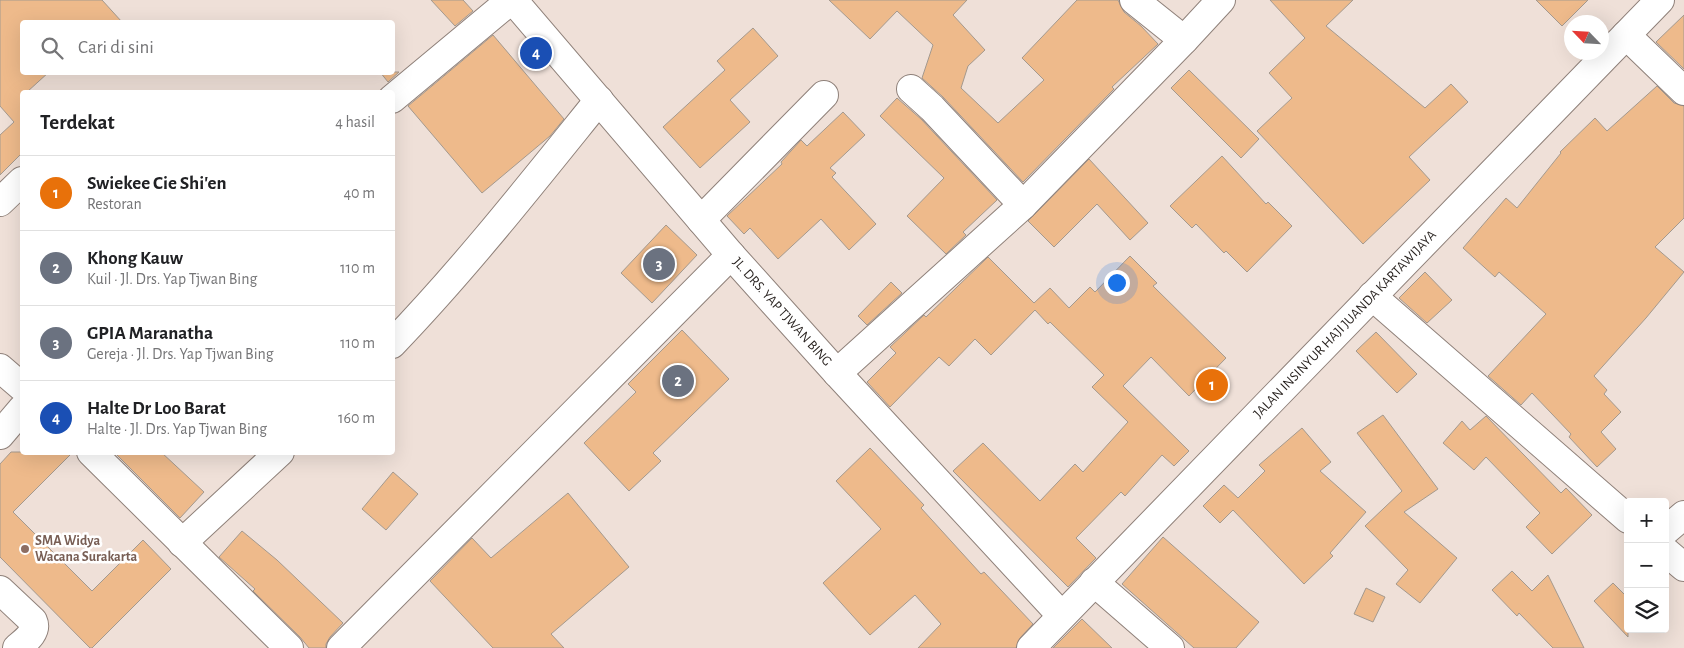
<!DOCTYPE html>
<html lang="id">
<meta charset="utf-8">
<style>
:root{--surface:#fff;--page:#f2f2f2;--text:#202124;--muted:#757577;--line:#e0e0e0;--accent:#1a73e8}
body{margin:0;font-family:"Alegreya Sans",sans-serif;background:var(--page);color:var(--text)}
.controls{position:absolute;right:15px;bottom:15px;display:grid;overflow:hidden;border-radius:5px;box-shadow:0 5px 20px #0002}
.controls button{width:45px;height:45px;display:grid;place-items:center;padding:0;border:0;border-bottom:1px solid var(--line);background:var(--surface);color:var(--text);font:25px sans-serif}
.compass{position:absolute;left:1564px;top:15px;width:45px;height:45px;border-radius:50%;background:var(--surface);box-shadow:0 5px 20px #0002;rotate:295deg}
.you{position:absolute;left:1116px;top:282px;width:18px;height:18px;margin:-12px;border:4px solid #fff;border-radius:50%;background:#1a73e8;box-shadow:0 0 0 8px #1a73e833}
.badge{display:grid;place-items:center;width:32px;height:32px;border-radius:50%;background:var(--accent);color:#fff;font-size:16px;font-weight:700}
.pin{position:absolute;translate:-50% -50%;border:2px solid #fff;box-shadow:0 1px 5px #0006}
.list{margin:0;padding:0;list-style:none}
h2{display:flex;justify-content:space-between;align-items:center;height:65px;margin:0;padding:0 20px;font-size:21px}
h2 small{font-size:16px;font-weight:400;color:var(--muted)}
.list li{display:grid;grid-template-columns:32px 1fr auto;gap:15px;align-items:center;box-sizing:border-box;height:75px;padding:0 20px;border-top:1px solid var(--line)}
.list b{display:block;font-size:19px;white-space:nowrap}
.list p{margin:0;font-size:16px;white-space:nowrap;color:var(--muted)}
.list em{font-size:16px;font-style:normal;color:var(--muted)}
.icon{flex:none;width:28px;height:28px;fill:none;stroke:currentColor;stroke-width:2;stroke-linecap:round;stroke-linejoin:round}
.map{position:relative;flex:none;width:1684px;height:648px;overflow:hidden}
.search{position:absolute;background:var(--surface);box-shadow:0 5px 20px #0002;left:20px;top:20px;width:375px;height:55px;display:flex;align-items:center;gap:12px;box-sizing:border-box;padding:0 18px;border-radius:5px;color:var(--muted);font-size:19px}
.panel{position:absolute;background:var(--surface);box-shadow:0 5px 20px #0002;left:20px;top:90px;width:375px;height:365px;border-radius:5px}
.map>svg:first-child{display:block}
</style>
<div class="map">
<svg width="1684" height="648" viewBox="0 0 1684 648">
<rect width="100%" height="100%" fill="#efe0d8"/>
<!-- building -->
<g fill="#eeba8b" stroke="#a4998e">
<path d="M0 0H102L122 22H22V72H49L27 92H22V153L0 175V135L14 122 0 106Z"/>
<path d="M431 0H463L473 11 455 26Z"/>
<path d="M829 0H967L953 15 985 50 968 66 961 88 998 123 1044 80 1022 58 1077 0H1118L1124 12 1141 26 1158 44 1112 87 1114 89 1023 182 943 97 922 78 933 45 897 11 870 39Z"/>
<path d="M1270 0H1353L1326 26 1425 108 1451 84 1468 102 1409 157 1430 180 1363 244 1257 131 1292 98 1269 73 1305 38Z"/>
<path d="M1536 0H1588L1562 26Z"/>
<path d="M1684 15V69L1656 42Z"/>
<path d="M753 28 778 56 730 100 750 122 700 168 663 127 725 70 717 61Z"/>
<path d="M493 35 564 119 550 136 482 193 408 106Z"/>
<path d="M1189 70 1259 139 1241 158 1171 88Z"/>
<path d="M380 72H399L388 82Z"/>
<path d="M1657 86 1674 103 1684 106V218L1655 247 1684 272 1646 318 1594 376 1607 390 1604 394 1621 412 1601 432 1616 449 1597 467 1569 437 1571 434 1532 393 1521 405 1488 376 1546 314 1499 272 1495 277 1463 248 1506 198 1517 208 1561 153 1560 152 1595 118 1607 131Z"/>
<path d="M897 98 921 119 997 200 963 232 966 235 946 254 907 216 944 178 880 116Z"/>
<path d="M843 112 865 135 830 168 836 173 832 177 876 224 849 250 821 219 778 259 750 228 744 234 727 216 782 164 781 162 801 140 807 146Z"/>
<path d="M1222 156 1266 204 1268 202 1292 226 1247 272 1226 251 1224 253 1196 224 1192 228 1170 206Z"/>
<path d="M1089 159 1148 223 1130 240 1097 204 1054 247 1028 221Z"/>
<path d="M666 225 697 255 652 303 621 273Z"/>
<path d="M1130 256 1157 283 1153 286 1226 358 1189 396 1151 357 1123 386 1189 451 1174 466 1162 455 1125 496 1121 492 1076 538 1096 558 1068 587 953 471 983 443 1040 501 1075 464 1083 472 1128 422 1092 387 1104 375 1050 322 1048 324 1035 310 991 355 975 339 949 366 939 357 890 407 867 382 896 353 890 347 924 315 926 317 988 257 1034 303 1050 288 1069 308 1090 287 1095 292Z"/>
<path d="M1425 272 1452 300 1427 323 1399 298Z"/>
<path d="M891 282 902 293 867 325 858 316Z"/>
<path d="M682 330 729 379 653 453 661 461 629 491 584 443 636 392 628 384Z"/>
<path d="M1376 332 1417 374 1397 393 1356 351Z"/>
<path d="M1383 415 1438 489 1404 512 1457 558 1420 603 1396 584 1408 570 1365 526 1402 491 1357 433Z"/>
<path d="M1486 416 1561 493 1566 488 1592 515 1552 554 1526 527 1540 513 1486 457 1474 470 1443 443 1462 421 1470 430Z"/>
<path d="M1302 428 1331 462 1320 471 1366 512 1330 553 1333 556 1304 584 1233 510 1220 523 1203 506 1224 485 1238 498 1265 471 1259 465Z"/>
<path d="M870 448 924 505 921 508 981 574 984 572 1033 624 1020 638 1016 648H918L941 624 915 595 870 635 823 583 881 529 836 481Z"/>
<path d="M11 452H73L13 512 92 591 143 540 171 569 92 648H90L0 557V464Z"/>
<path d="M114 452H161L204 492 180 518Z"/>
<path d="M393 472 418 494 386 530 362 509Z"/>
<path d="M568 493 629 567 551 634 564 648H493L430 581 472 538 491 558Z"/>
<path d="M242 531 277 560 343 623 330 637 326 644V648H309L300 637 253 591 255 589 219 557Z"/>
<path d="M1163 537 1259 622 1236 648H1194L1122 584Z"/>
<path d="M1512 571 1532 591 1548 575 1584 648H1553L1519 613 1517 616 1492 590Z"/>
<path d="M1613 583 1628 598V637L1594 601Z"/>
<path d="M1366 588 1385 597 1373 622 1354 614Z"/>
<path d="M1082 619 1112 648H1053Z"/>
</g>
<g fill="none" stroke-linecap="round" stroke-linejoin="round">
<!-- minor casing -->
<g stroke="#8f817a" stroke-width="30">
<g id="minor">
<path d="M1134 0 1184 40"/>
<path d="M1626 35 1684 91"/>
<path d="M911 89 932 108 1023 205"/>
<path d="M392 99 511 0"/>
<path d="M0 202 22 181"/>
<path d="M701 220 824 95"/>
<path d="M1372 296 1628 519"/>
<path d="M392 344C466 267 532 183 599 100"/>
<path d="M0 368 22 387"/>
<path d="M837 373 1023 205 1184 40 1221 0"/>
<path d="M0 435 22 409"/>
<path d="M91 452 289 648"/>
<path d="M1665 531 1684 515"/>
<path d="M182 543 280 452"/>
<path d="M1665 551 1684 567"/>
<path d="M1094 582 1170 648"/>
<path d="M0 590 33 621C38 632 25 641 17 648"/>
<path d="M341 648 731 255"/>
</g>
</g>
<!-- tertiary casing -->
<g stroke="#8f817a" stroke-width="30">
<g id="tertiary">
<path id="s1" d="M513 0 731 255 837 373 1061 615"/>
</g>
</g>
<!-- secondary casing -->
<g stroke="#8f817a" stroke-width="30">
<g id="secondary">
<path id="s2" d="M1031 648 1660 0"/>
</g>
</g>
<!-- minor -->
<use href="#minor" stroke="#fff" stroke-width="28"/>
<!-- tertiary -->
<use href="#tertiary" stroke="#fff" stroke-width="28"/>
<!-- secondary -->
<use href="#secondary" stroke="#fff" stroke-width="28"/>
</g>
<!-- markers -->
<circle fill="#8d6e63" stroke="#fff" stroke-width="2" cx="25" cy="549" r="5"/>
<g text-anchor="middle" dominant-baseline="central" stroke-width="5" stroke-linejoin="round" paint-order="stroke">
<!-- street labels -->
<g font-size="14" fill="#251f1c" stroke="#fff">
<text stroke="none"><textPath href="#s1" startOffset="412">JL. DRS. YAP TJWAN BING</textPath></text>
<text stroke="none"><textPath href="#s2" startOffset="451">JALAN INSINYUR HAJI JUANDA KARTAWIJAYA</textPath></text>
</g>
<!-- education labels -->
<g font-size="14" font-weight="bold" fill="#785e54" stroke="#fff" text-anchor="start">
<text x="35" y="541">SMA Widya<tspan x="35" dy="16">Wacana Surakarta</tspan></text>
</g>
</g>
</svg>
<div class="controls">
<button>+</button>
<button>−</button>
<button><svg class="icon" aria-label="layers" viewBox="0 0 24 24"><path d="M12 4l9 5-9 5-9-5zM3 14l9 5 9-5"/></svg></button>
</div>
<svg class="compass" viewBox="-18 -18 36 36"><path d="M0-13l5 13h-10z" fill="#e53935"/><path d="M0 13l5-13h-10z" fill="#757577"/></svg>
<div class="you"></div>
<div class="pin badge" style="left:1212px;top:385px;background:#e8710a">1</div>
<div class="pin badge" style="left:678px;top:381px;background:#6b7280">2</div>
<div class="pin badge" style="left:659px;top:264px;background:#6b7280">3</div>
<div class="pin badge" style="left:536px;top:53px;background:#1a4fb4">4</div>
<div class="search"><svg class="icon" aria-label="search" viewBox="0 0 24 24"><circle cx="10" cy="10" r="6"/><path d="M15 15l6 6"/></svg>Cari di sini</div>
<section class="panel">
<h2>Terdekat<small>4 hasil</small></h2>
<ul class="list">
<li><span class="badge" style="background:#e8710a">1</span><div><b>Swiekee Cie Shi'en</b><p>Restoran</p></div><em>40 m</em></li>
<li><span class="badge" style="background:#6b7280">2</span><div><b>Khong Kauw</b><p>Kuil · Jl. Drs. Yap Tjwan Bing</p></div><em>110 m</em></li>
<li><span class="badge" style="background:#6b7280">3</span><div><b>GPIA Maranatha</b><p>Gereja · Jl. Drs. Yap Tjwan Bing</p></div><em>110 m</em></li>
<li><span class="badge" style="background:#1a4fb4">4</span><div><b>Halte Dr Loo Barat</b><p>Halte · Jl. Drs. Yap Tjwan Bing</p></div><em>160 m</em></li>
</ul>
</section>
</div>
